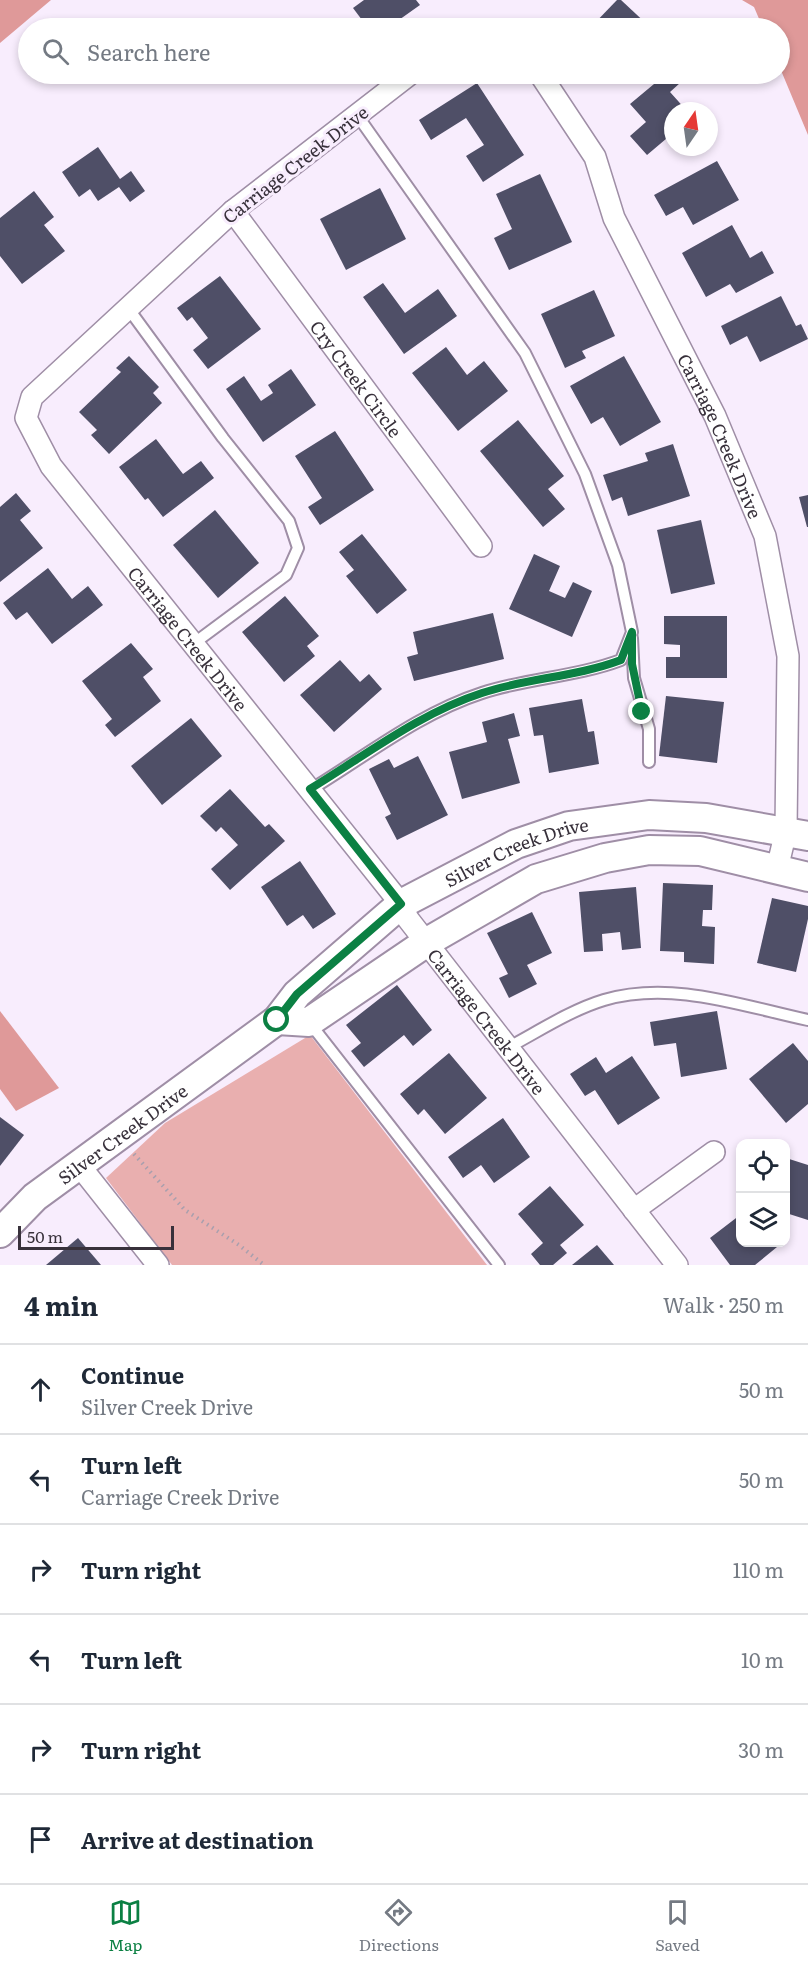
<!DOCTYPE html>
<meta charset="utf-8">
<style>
:root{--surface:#fff;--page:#f6f6f7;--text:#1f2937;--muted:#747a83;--line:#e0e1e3;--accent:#0b8043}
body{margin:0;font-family:Literata,serif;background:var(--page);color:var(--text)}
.controls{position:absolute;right:18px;bottom:18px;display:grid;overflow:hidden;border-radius:12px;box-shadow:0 3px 9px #0003}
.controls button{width:54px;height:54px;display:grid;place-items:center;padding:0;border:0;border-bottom:2px solid var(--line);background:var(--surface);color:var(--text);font:30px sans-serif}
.compass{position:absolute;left:664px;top:102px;width:54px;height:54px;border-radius:50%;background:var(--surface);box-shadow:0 3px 9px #0003;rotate:13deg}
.scale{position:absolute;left:18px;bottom:15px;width:156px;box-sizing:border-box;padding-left:6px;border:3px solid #38313b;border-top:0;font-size:16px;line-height:21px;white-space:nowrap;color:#38313b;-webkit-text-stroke:4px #f8edfd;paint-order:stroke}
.stop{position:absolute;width:18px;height:18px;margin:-14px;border:4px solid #0b8043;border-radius:50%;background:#fff}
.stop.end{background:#0b8043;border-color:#fff;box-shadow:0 2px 6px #0008}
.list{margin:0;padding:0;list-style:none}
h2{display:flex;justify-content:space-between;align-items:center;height:78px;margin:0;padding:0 24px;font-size:26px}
h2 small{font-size:20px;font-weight:400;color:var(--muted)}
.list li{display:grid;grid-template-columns:39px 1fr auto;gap:18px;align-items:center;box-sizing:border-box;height:90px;padding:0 24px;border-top:2px solid var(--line)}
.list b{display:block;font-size:22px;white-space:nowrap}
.list p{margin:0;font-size:20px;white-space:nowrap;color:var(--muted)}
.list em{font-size:20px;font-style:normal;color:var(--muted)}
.icon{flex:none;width:33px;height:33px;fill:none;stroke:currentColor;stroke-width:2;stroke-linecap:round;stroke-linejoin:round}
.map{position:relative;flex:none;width:808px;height:1265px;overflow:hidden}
.search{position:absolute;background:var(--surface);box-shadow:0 3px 9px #0003;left:18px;right:18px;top:18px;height:66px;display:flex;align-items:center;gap:15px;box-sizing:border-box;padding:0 21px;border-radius:33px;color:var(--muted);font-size:22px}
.sheet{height:618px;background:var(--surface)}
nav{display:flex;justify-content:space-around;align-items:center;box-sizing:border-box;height:84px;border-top:2px solid var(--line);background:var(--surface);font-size:16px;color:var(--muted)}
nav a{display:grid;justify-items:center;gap:3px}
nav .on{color:var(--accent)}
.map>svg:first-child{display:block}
</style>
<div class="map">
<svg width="808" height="1265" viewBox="0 0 808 1265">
<rect width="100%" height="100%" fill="#f8edfd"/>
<!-- green -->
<path fill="#e9afaf" d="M310 1035 487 1265H172L106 1178 165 1123Z"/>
<!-- forest -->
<g fill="#df9999">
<path d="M0 0H51L0 43Z"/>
<path d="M742 0H808V135L780 68V28H763L754 7Z"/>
<path d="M0 1011 59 1088 16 1111 0 1089Z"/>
</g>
<!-- building -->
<g fill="#4f4f67">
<path d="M364 0H416L420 5 389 27 390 28H368L353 8Z"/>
<path d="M617 0H621L651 28H590Z"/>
<path d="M598 74H616L607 83Z"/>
<path d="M666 74H672L680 83 670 92 687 111H673V133L647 155 630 136 646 122 630 104Z"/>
<path d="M477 83 524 155 483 182 466 156 484 145 466 118 431 140 419 120Z"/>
<path d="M98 147 120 179 131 171 145 191 130 202 119 187 98 201 90 189 79 197 62 172Z"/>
<path d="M717 161 739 200 693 225 683 207 666 216 654 195Z"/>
<path d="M540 174 572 242 509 270 494 238 512 229 496 194Z"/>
<path d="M380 188 406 239 346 270 320 219Z"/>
<path d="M34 191 54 217 44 225 65 251 22 284 0 256V218Z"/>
<path d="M732 225 750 258 762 251 774 273 736 293 730 284 706 297 682 253Z"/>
<path d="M220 276 261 329 208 369 193 350 208 338 192 317 187 321 177 308Z"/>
<path d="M383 283 405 313 438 289 457 316 404 354 363 297Z"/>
<path d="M594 290 615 336 582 351 586 358 565 368 541 314Z"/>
<path d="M781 296 796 326 801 324 808 339 760 362 747 336 730 345 721 326Z"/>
<path d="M446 347 467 375 484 361 508 391 458 431 412 373Z"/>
<path d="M129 356 159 387 153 393 162 403 109 454 91 435 97 430 79 412 121 372 116 368Z"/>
<path d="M624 356 661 422 620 446 603 417 591 424 570 386Z"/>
<path d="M291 369 316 405 263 442 226 389 244 376 261 401 273 393 268 385Z"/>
<path d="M518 420 564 476 548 489 565 509 543 527 480 451Z"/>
<path d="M335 431 374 490 320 525 308 507 322 498 295 456Z"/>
<path d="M156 439 183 474 201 461 214 478 163 517 148 498 145 500 119 467Z"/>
<path d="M673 444 690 496 628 516 622 497 612 501 603 475 648 461 645 453Z"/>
<path d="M16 493 31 511 20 520 43 548 0 582V507Z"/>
<path d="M808 495V527H807L799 497Z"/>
<path d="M215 510 259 563 218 598 173 545Z"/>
<path d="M701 520 715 584 671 594 657 530Z"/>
<path d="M362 534 407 590 377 614 346 576 354 570 339 552Z"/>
<path d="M534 554 560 566 549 591 565 598 573 582 592 591 572 637 509 609Z"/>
<path d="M48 568 72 599 88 586 103 605 52 644 27 612 16 620 3 603Z"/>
<path d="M285 596 319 636 307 646 315 656 284 682 242 632Z"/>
<path d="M493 613 504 659 414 681 407 657 418 654 413 632Z"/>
<path d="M664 616H727V678H666V657H680V645L664 644Z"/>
<path d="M131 643 153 669 143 677 161 701 115 737 105 725 112 719 82 681Z"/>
<path d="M340 660 360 682 369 674 382 689 334 732 300 695Z"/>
<path d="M666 696 724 702 717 763 659 756Z"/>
<path d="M582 699 588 732 594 731 599 764 549 773 543 735 534 736 529 708Z"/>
<path d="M514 713 520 736 508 739 520 783 462 799 449 752 487 742 482 722Z"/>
<path d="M191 718 222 756 162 805 131 766Z"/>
<path d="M418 756 448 815 397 840 385 817 391 814 369 769 389 759 394 768Z"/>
<path d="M230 789 265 827 269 824 285 841 230 890 211 869 238 845 221 827 216 832 200 816Z"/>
<path d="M300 861 336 914 313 929 303 915 287 926 261 887Z"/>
<path d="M663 883 713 885 712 910H703L702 926 715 927 714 964 684 962V952L660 951Z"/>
<path d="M636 887 641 948 622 950 620 932 602 934 603 951 584 952 579 892Z"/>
<path d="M772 898 808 906V919L796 972 757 963Z"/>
<path d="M532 912 552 953 527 965 537 984 509 998 499 978 508 974 487 933Z"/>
<path d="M397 985 432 1030 413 1046 404 1035 364 1067 351 1051 361 1043 346 1025Z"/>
<path d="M717 1011 727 1069 681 1077 676 1043 654 1046 650 1022Z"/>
<path d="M793 1043 808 1061V1104L786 1123 749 1079Z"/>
<path d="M449 1053 487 1098 445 1134 424 1109 418 1115 400 1094Z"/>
<path d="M632 1056 660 1098 618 1125 595 1090 585 1096 570 1074 596 1057 606 1073Z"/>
<path d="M0 1117 24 1135 0 1166Z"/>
<path d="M503 1118 530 1157 494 1183 481 1165 463 1178 448 1157Z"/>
<path d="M786 1158 808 1165V1220L786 1213Z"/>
<path d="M550 1186 584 1225 560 1245 567 1253 553 1265H540L531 1254 543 1243 518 1214Z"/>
<path d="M740 1215V1242H773L777 1247 755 1265H730L710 1238Z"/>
<path d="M78 1238 101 1265H46Z"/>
<path d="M597 1245 614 1265H572Z"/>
</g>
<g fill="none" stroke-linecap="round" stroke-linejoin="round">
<!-- lane casing -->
<g stroke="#9f8ea6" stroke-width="14">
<g id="lane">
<path d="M128 308 223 438 289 521 298 548 286 575 193 644"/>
<path d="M632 638 634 678 649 729V762"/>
<path d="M310 790C366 756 420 713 482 693 527 678 576 677 621 660L632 632 618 565 585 474 525 353 357 115"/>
<path d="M309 1022 499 1265"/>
<path d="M509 1047C539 1031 571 1010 604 1000 672 980 742 1006 808 1020"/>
</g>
</g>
<!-- street casing -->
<g stroke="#9f8ea6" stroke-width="24">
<g id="street">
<path id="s1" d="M410 74 233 211 32 397 26 418 51 466 401 904 408 919 677 1265"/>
<path id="s2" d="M540 74 595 157 614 218 715 416 765 536 788 656 786 831 777 869"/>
<path id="s3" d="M233 211 481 546"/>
<path d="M79 1165 158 1265"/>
<path d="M634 1210 714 1152"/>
</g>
</g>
<!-- secondary casing -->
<g stroke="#9f8ea6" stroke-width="32">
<g id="secondary">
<path d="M277 1020 309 1022 427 942 536 879 605 858 649 850 700 851 808 877"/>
<path id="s4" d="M0 1233 35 1197 277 1020 297 994 401 904 516 844 569 826 649 815 706 818 808 836"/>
</g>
</g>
<!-- path -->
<path stroke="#a89fad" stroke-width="4" stroke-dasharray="1.5 4.5" stroke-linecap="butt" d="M134 1154 185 1210 239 1245 264 1265"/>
<!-- lane -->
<use href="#lane" stroke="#fff" stroke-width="10"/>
<!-- street -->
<use href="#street" stroke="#fff" stroke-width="21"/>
<!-- secondary -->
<use href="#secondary" stroke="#fff" stroke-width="28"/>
</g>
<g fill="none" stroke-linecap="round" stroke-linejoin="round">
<!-- route -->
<path stroke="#0b8043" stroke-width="8" d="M277 1020 297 994 401 904 310 789C366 755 420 713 482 693 527 678 576 677 621 660L632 632V664L642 712"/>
</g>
<g text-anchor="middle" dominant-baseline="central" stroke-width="6" stroke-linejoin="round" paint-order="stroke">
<!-- street labels -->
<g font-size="18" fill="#38313b" stroke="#f8edfd">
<text transform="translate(295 164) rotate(-38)">Carriage Creek Drive</text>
<text stroke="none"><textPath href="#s3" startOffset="208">Cry Creek Circle</textPath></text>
<text stroke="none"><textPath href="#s2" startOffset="406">Carriage Creek Drive</textPath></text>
<text stroke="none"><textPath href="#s1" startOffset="794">Carriage Creek Drive</textPath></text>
<text stroke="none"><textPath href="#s4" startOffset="648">Silver Creek Drive</textPath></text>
<text stroke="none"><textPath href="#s1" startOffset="1280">Carriage Creek Drive</textPath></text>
<text stroke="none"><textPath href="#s4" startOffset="158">Silver Creek Drive</textPath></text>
</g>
</g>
</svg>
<div class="controls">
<button><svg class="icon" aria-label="locate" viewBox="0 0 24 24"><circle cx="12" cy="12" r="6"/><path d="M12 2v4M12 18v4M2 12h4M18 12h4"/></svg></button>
<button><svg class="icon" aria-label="layers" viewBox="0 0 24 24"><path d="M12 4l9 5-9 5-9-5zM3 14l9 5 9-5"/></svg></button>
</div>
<svg class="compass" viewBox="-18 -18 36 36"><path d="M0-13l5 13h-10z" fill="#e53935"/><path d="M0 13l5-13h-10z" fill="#747a83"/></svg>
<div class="scale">50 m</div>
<div class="stop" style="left:277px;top:1020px"></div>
<div class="stop end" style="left:642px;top:712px"></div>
<div class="search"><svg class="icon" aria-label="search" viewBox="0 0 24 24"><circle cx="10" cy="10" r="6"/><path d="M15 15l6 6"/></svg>Search here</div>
</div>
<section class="sheet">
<h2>4 min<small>Walk · 250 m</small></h2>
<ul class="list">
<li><svg class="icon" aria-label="ahead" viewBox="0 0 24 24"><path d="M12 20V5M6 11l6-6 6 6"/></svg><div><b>Continue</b><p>Silver Creek Drive</p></div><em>50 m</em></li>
<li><svg class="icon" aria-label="left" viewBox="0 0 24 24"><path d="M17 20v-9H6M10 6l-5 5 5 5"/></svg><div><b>Turn left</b><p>Carriage Creek Drive</p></div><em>50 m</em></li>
<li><svg class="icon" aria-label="right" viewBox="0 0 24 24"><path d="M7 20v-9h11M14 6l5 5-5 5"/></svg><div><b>Turn right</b></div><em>110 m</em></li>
<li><svg class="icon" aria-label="left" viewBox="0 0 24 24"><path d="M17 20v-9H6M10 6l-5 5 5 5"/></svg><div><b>Turn left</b></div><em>10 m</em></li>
<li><svg class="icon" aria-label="right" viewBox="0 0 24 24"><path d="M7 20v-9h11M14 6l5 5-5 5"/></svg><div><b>Turn right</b></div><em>30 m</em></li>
<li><svg class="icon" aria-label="arrive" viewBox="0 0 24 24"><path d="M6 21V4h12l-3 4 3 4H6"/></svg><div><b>Arrive at destination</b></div></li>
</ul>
</section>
<nav>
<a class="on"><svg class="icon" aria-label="map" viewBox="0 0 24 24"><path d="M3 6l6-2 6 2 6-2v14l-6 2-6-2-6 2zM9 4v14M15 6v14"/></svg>Map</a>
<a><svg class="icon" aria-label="directions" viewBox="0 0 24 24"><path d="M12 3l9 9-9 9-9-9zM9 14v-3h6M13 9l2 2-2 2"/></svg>Directions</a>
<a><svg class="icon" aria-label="saved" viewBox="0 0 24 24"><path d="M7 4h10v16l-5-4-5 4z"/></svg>Saved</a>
</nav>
